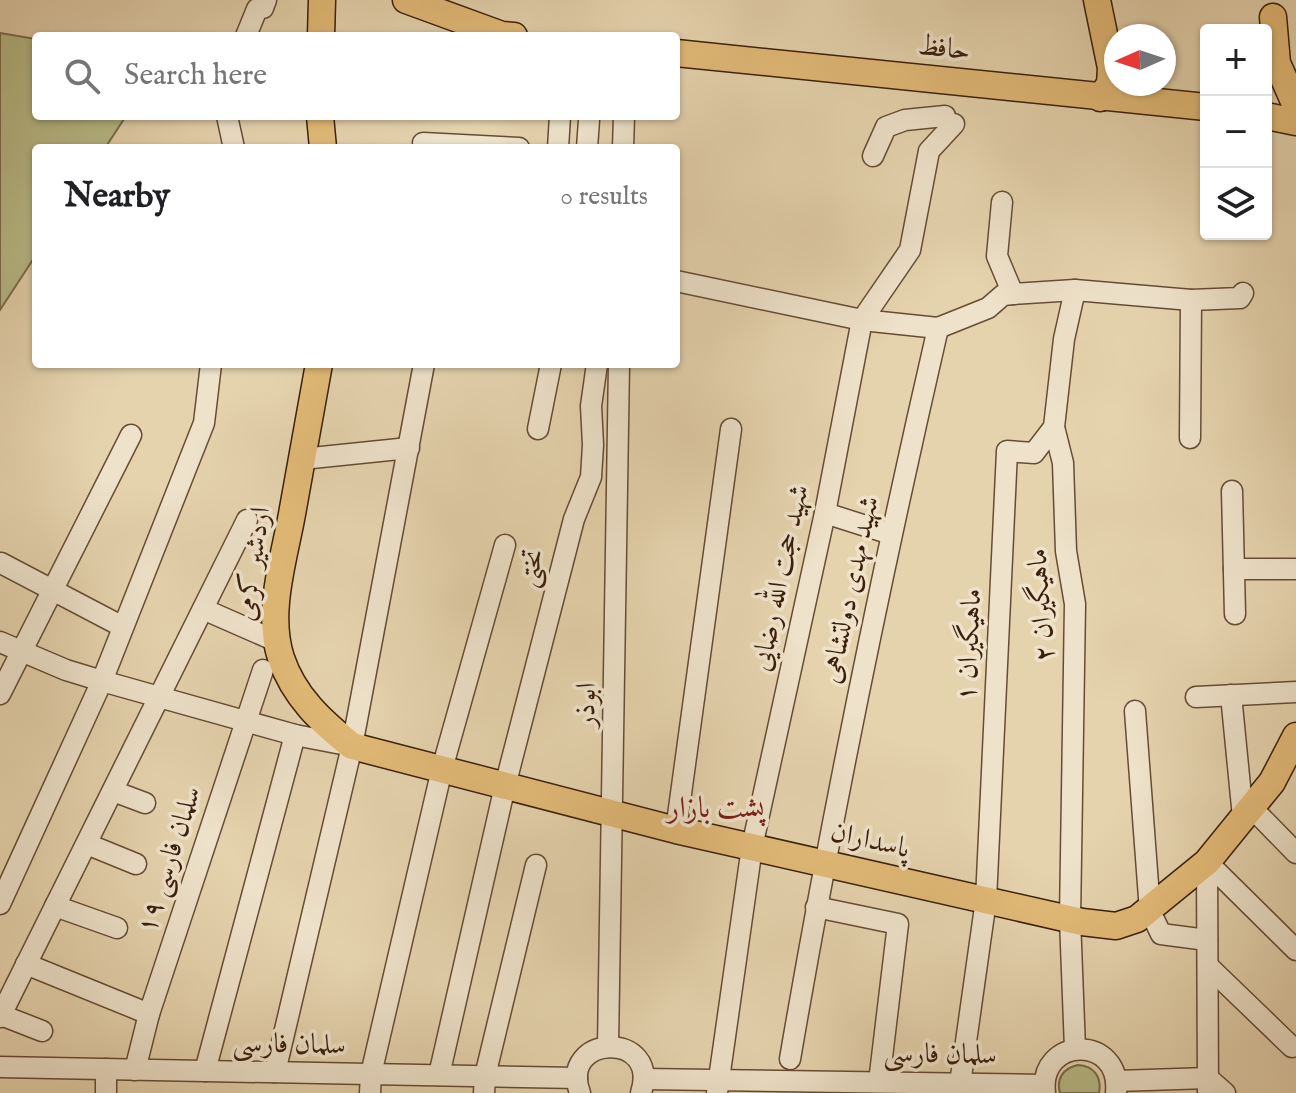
<!DOCTYPE html>
<meta charset="utf-8">
<style>
:root{--surface:#fff;--page:#f6f6f6;--text:#202124;--muted:#757577;--line:#e0e0e0}
body{margin:0;font-family:"IM FELL English",Amiri,serif;background:var(--page);color:var(--text)}
.controls{position:absolute;right:24px;top:24px;display:grid;overflow:hidden;border-radius:8px;box-shadow:0 2px 6px #0004}
.controls button{width:72px;height:72px;display:grid;place-items:center;padding:0;border:0;border-bottom:2px solid var(--line);background:var(--surface);color:var(--text);font:40px sans-serif}
.compass{position:absolute;left:1104px;top:24px;width:72px;height:72px;border-radius:50%;background:var(--surface);box-shadow:0 2px 6px #0004;rotate:267deg}
.list{margin:0;padding:0;list-style:none}
h2{display:flex;justify-content:space-between;align-items:center;height:104px;margin:0;padding:0 32px;font-size:34px}
h2 small{font-size:26px;font-weight:400;color:var(--muted)}
.icon{flex:none;width:44px;height:44px;fill:none;stroke:currentColor;stroke-width:2;stroke-linecap:round;stroke-linejoin:round}
.map{position:relative;flex:none;width:1296px;height:1093px;overflow:hidden}
.search{position:absolute;background:var(--surface);box-shadow:0 2px 6px #0004;left:32px;top:32px;width:648px;height:88px;display:flex;align-items:center;gap:20px;box-sizing:border-box;padding:0 28px;border-radius:8px;color:var(--muted);font-size:30px}
.panel{position:absolute;background:var(--surface);box-shadow:0 2px 6px #0004;left:32px;top:144px;width:648px;height:224px;border-radius:8px}
.map>svg:first-child{display:block}
</style>
<div class="map">
<svg width="1296" height="1093" viewBox="0 0 1296 1093">
<rect width="100%" height="100%" fill="#e5d3ae"/>
<filter id="stains"><feTurbulence type="fractalNoise" baseFrequency=".0025" numOctaves="4"/><feColorMatrix values="0 0 0 0 .2 0 0 0 0 .09 0 0 0 0 .02 0 0 0 .5 -.17"/></filter>
<radialGradient id="worn" r=".72"><stop offset=".6" stop-color="#630" stop-opacity="0"/><stop offset="1" stop-color="#630" stop-opacity=".3"/></radialGradient>
<!-- green -->
<g fill="#b8bb88" stroke="#7a6d4a" stroke-width="2">
<path d="M0 33 36 39V116H126L105 148H36V255L0 310Z"/>
<path d="M1078 1065C1094 1066 1102 1077 1099 1093H1060C1056 1079 1063 1068 1078 1065Z"/>
</g>
<g fill="none" stroke-linecap="round" stroke-linejoin="round">
<!-- minor casing -->
<g stroke="#664c34" stroke-width="23">
<g id="minor">
<path d="M246 36 257 9 263 8 266 0"/>
<path d="M227 116 234 148"/>
<path d="M423 143 519 148"/>
<path d="M558 148 560 116"/>
<path d="M587 148 589 120"/>
<path d="M623 148 624 116"/>
<path d="M873 156 886 127 905 120 945 116"/>
<path d="M1002 202 997 256 1013 294"/>
<path d="M676 281 862 320 938 328 988 308 1003 295 1013 294 1075 290 1191 300 1240 298 1243 293"/>
<path d="M538 429 551 364"/>
<path d="M1190 438 1191 300"/>
<path d="M302 459 409 448"/>
<path d="M1232 491 1235 614"/>
<path d="M825 513 891 534"/>
<path d="M1 563 123 627"/>
<path d="M1234 569H1296"/>
<path d="M203 609 276 641"/>
<path d="M0 642 66 670 102 681 295 735 352 746"/>
<path d="M0 694 131 435"/>
<path d="M1231 695 1243 817"/>
<path d="M1196 697 1296 692"/>
<path d="M1135 711 1150 911 1161 934 1207 940"/>
<path d="M113 791 145 803"/>
<path d="M1251 807 1296 853"/>
<path d="M676 830 731 429"/>
<path d="M87 844 136 864"/>
<path d="M1207 862 1208 1093"/>
<path d="M1207 862 1296 950"/>
<path d="M0 904 102 681 204 423 211 364"/>
<path d="M55 906 117 928"/>
<path d="M816 907 898 924 879 1082"/>
<path d="M26 964 149 1014"/>
<path d="M1208 966 1292 1047"/>
<path d="M1 1015 42 1031"/>
<path d="M0 1017 247 520"/>
<path d="M608 1046 619 364"/>
<path d="M1075 1049 1070 919 1075 604 1066 551 1063 463 1054 427 1064 339 1075 290"/>
<path d="M790 1059C832 814 882 571 938 328"/>
<path d="M0 1067 577 1078"/>
<path d="M135 1070 149 1014 263 670"/>
<path d="M205 1071 295 735"/>
<path d="M275 1072 352 746 424 364"/>
<path d="M439 1075 505 786 574 519 591 477 593 445 591 406 597 364"/>
<path d="M644 1079 1044 1085"/>
<path d="M1117 1081 1208 1078 1225 1093"/>
<path d="M960 1084 986 900 1007 451 1034 453 1054 427"/>
<path d="M106 1093V1069"/>
<path d="M370 1093 371 1074 442 769 505 545"/>
<path d="M484 1093 485 1076 536 865"/>
<path d="M580 1093C558 1034 661 1030 641 1093"/>
<path d="M717 1093 752 847 825 513 862 320 910 250 929 151 954 124"/>
<path d="M1045 1093C1038 1036 1122 1034 1116 1093"/>
</g>
</g>
<!-- major casing -->
<g stroke="#3b1f0b" stroke-width="29">
<g id="major">
<path d="M406 0 502 35 514 36"/>
<path d="M1097 0 1111 68 1110 84 1100 98"/>
<path d="M1273 17 1277 63 1296 106"/>
<path d="M321 36 322 0"/>
<path d="M676 53 1206 107"/>
<path d="M320 116 323 148"/>
<path d="M1266 116 1296 122"/>
<path d="M319 364C310 414 301 464 292 514 284 559 266 613 281 658 294 697 322 722 352 746L676 830 1082 922 1116 926 1137 919 1207 862 1272 782 1296 736"/>
</g>
</g>
<!-- minor -->
<use href="#minor" stroke="#eee2ca" stroke-width="20"/>
<!-- major -->
<use href="#major" stroke="#e2ba77" stroke-width="26"/>
</g>
<g text-anchor="middle" dominant-baseline="central" stroke-width="7" stroke-linejoin="round" paint-order="stroke">
<!-- street labels -->
<g font-size="28" fill="#3b1f0b" stroke="#eee2ca">
<text transform="translate(944 49) rotate(6)">حافظ</text>
<text transform="translate(254 564) rotate(-82)">اردشیر کرمی</text>
<text transform="translate(532 568) rotate(-76)">تختی</text>
<text transform="translate(781 578) rotate(-78)">شهید حجت الله رضایی</text>
<text transform="translate(851 590) rotate(-78)">شهید مهدی دولتشاهی</text>
<text transform="translate(1042 605) rotate(-94)">ماهیگیران ۲</text>
<text transform="translate(970 645) rotate(-87)">ماهیگیران ۱</text>
<text transform="translate(587 705) rotate(-89)">ابوذر</text>
<text transform="translate(870 841) rotate(13)">پاسداران</text>
<text transform="translate(170 860) rotate(-72)">سلمان فارسی ۱۹</text>
<text transform="translate(289 1045) rotate(1)">سلمان فارسی</text>
<text transform="translate(940 1055) rotate(1)">سلمان فارسی</text>
</g>
<!-- neighbourhood labels -->
<g font-size="30" fill="#7a1f14" stroke="#eee2ca">
<text x="716" y="809">پشت بازار</text>
</g>
</g>
<rect width="100%" height="100%" filter="url(#stains)"/>
<rect width="100%" height="100%" fill="url(#worn)"/>
</svg>
<div class="controls">
<button>+</button>
<button>−</button>
<button><svg class="icon" aria-label="layers" viewBox="0 0 24 24"><path d="M12 4l9 5-9 5-9-5zM3 14l9 5 9-5"/></svg></button>
</div>
<svg class="compass" viewBox="-18 -18 36 36"><path d="M0-13l5 13h-10z" fill="#e53935"/><path d="M0 13l5-13h-10z" fill="#757577"/></svg>
<div class="search"><svg class="icon" aria-label="search" viewBox="0 0 24 24"><circle cx="10" cy="10" r="6"/><path d="M15 15l6 6"/></svg>Search here</div>
<section class="panel">
<h2>Nearby<small>0 results</small></h2>
<ul class="list">
</ul>
</section>
</div>
